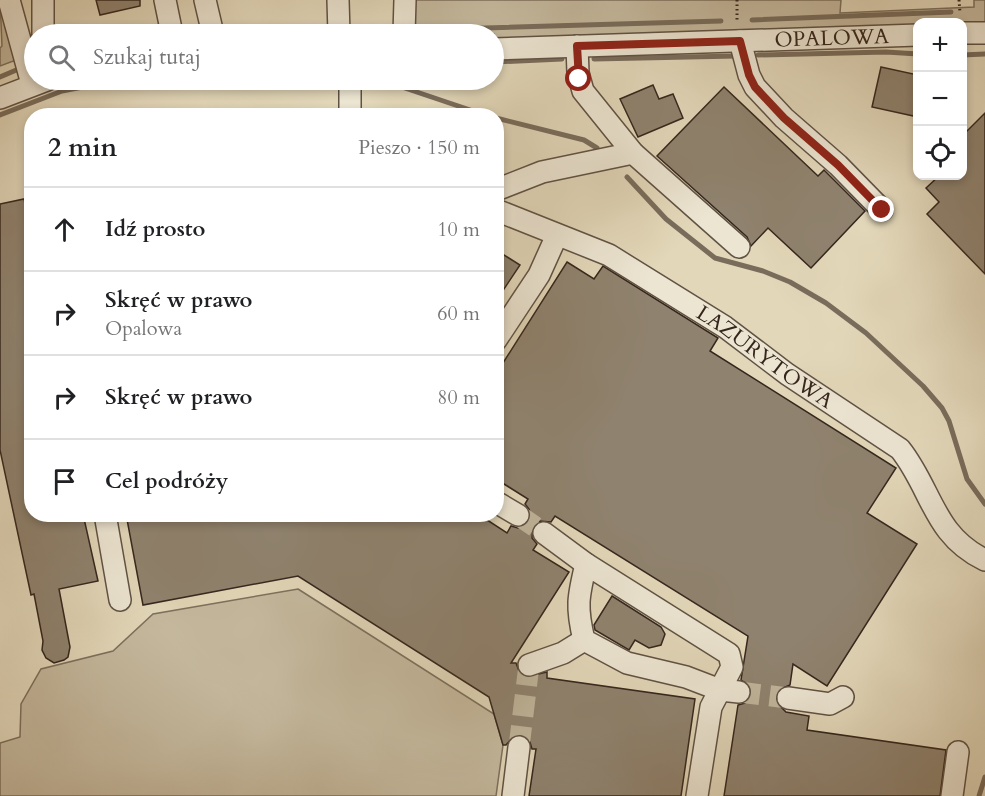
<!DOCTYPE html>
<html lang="pl">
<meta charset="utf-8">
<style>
:root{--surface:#fff;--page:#f6f6f6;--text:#202124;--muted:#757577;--line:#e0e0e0}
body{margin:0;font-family:Cardo,serif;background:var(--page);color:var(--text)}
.controls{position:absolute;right:18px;top:18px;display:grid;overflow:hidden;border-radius:12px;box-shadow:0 3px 9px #0003}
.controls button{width:54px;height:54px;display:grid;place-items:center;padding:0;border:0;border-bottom:2px solid var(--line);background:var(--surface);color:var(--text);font:30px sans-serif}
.stop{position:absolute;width:18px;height:18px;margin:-14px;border:4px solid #8f2418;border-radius:50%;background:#fff}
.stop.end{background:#8f2418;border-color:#fff;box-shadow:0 2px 6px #0008}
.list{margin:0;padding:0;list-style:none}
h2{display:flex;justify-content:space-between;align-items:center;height:78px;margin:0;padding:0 24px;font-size:26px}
h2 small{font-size:20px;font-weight:400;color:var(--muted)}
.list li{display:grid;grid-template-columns:39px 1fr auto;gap:18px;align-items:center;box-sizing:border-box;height:84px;padding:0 24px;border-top:2px solid var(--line)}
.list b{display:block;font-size:22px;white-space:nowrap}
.list p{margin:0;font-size:20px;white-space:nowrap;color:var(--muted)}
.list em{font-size:20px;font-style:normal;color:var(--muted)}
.icon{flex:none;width:33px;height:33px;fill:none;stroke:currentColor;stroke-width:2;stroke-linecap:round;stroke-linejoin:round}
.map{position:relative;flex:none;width:985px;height:796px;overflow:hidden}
.search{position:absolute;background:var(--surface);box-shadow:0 3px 9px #0003;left:24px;top:24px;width:480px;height:66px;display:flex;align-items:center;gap:15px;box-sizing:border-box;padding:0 21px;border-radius:33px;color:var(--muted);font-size:22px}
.panel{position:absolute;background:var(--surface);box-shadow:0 3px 9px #0003;left:24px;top:108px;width:480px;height:414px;border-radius:24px}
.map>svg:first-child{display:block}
</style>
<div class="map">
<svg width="985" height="796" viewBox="0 0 985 796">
<rect width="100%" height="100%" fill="#e2d7b9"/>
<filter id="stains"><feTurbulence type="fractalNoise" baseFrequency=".00333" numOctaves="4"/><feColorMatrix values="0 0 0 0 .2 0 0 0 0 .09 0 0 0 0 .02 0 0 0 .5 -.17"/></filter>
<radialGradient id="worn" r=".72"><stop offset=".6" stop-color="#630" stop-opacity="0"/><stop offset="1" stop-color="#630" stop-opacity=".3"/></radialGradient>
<!-- green -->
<g fill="#c5b99e" stroke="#7d705e" stroke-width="1.5">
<path d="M0 0 24 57 0 66V48L2 46Z"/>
<path d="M405 0H841L840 13 974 7V0H985V33L962 22H918L917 35 494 49V34H404Z"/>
<path d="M298 589 494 714 503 745 496 796H0V743L20 737 21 704 41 669 113 651 153 614Z"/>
</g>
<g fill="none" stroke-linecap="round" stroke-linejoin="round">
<!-- stream -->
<g stroke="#796c5b" stroke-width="5">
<path d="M752 20 951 12"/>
<path d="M419 30 721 21"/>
<path d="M353 33 394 31"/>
<path d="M311 34H327"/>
<path d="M758 55 886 52 918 54"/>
<path d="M962 55 985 54"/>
<path d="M594 59 736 56"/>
<path d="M494 62 562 59"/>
<path d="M0 77 21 68"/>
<path d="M381 80 488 116"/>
<path d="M0 115 62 91 119 80"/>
<path d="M496 118 584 140 597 148"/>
<path d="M627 177 666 219 715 258 763 271 790 282 826 303 866 333 923 386 942 408 949 421 967 479 985 504"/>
<path d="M979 796 985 777"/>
</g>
</g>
<!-- building -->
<g fill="#8f826e" stroke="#35261d" stroke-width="1.5">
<path d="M96 0H140V6L100 15Z"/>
<path d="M881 67 918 75V117L872 107Z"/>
<path d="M653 85 659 99 673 94 683 118 638 137 620 99Z"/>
<path d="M724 87 818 176 824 170 865 211 811 268 768 228 751 246 747 237 657 156Z"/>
<path d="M985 113V274L927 214 939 202 926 188 939 176H963V135Z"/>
<path d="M24 199 32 233V514H83L98 581 59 589 70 647 68 657 64 660 54 663 46 658 42 650 43 641 34 594 31 595 0 450V204Z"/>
<path d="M496 250 520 265 496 301Z"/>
<path d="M567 262 594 279 603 266 718 338 710 351 896 468 867 513 917 544 827 686 793 664 790 685 778 690 776 696V702L786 712 809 716 807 730 946 750 940 796H724L738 705 745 703 752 694 750 686 741 680 748 636 555 516 551 522 539 521 533 526 532 538 537 544 533 550 569 572 511 663H516L520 674 526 677 547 672V678L695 699 681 796H529L536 749H532L530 742 521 734 514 736 506 745H503L489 697 298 576 143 605 126 514H478L507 533 511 526 518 528 525 526 531 516 529 509 525 504 528 499 496 479V374Z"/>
<path d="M612 596 661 627 665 634 661 645 649 648 635 640 629 650 595 630 594 625Z"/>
</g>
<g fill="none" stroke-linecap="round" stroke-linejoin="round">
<!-- minor-tunnel -->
<g stroke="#bfb49a" stroke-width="21" stroke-dasharray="21 10" stroke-linecap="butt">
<path d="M518 515 544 533"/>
<path d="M739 692 788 698"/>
<path d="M519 747 529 665"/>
</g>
<!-- minor casing -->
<g stroke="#605244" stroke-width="24">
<g id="minor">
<path d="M9 0 32 84"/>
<path d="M165 0 172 34"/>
<path d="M205 0 213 34"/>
<path d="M338 0 339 34"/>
<path d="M962 33H985"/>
<path d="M43 34V0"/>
<path d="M404 34 405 0"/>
<path d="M740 41 749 75 755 87 784 118 838 165 882 210"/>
<path d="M577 46 578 73 583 91 633 153 739 247"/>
<path id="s1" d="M494 49 918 35"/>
<path d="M0 98 47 80"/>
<path d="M350 116V80"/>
<path d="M496 190 542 172 633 153"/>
<path id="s2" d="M496 210 609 255 725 327 787 374 900 449C932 489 933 535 985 560"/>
<path d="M496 340 539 275 557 235"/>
<path d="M496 502 518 515"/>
<path d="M105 514 120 600"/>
<path d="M544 533 586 564 729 654 732 667 711 707 697 796"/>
<path d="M586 564C578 597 576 607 584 640L627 663 686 677 720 690 739 692"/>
<path d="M529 665 563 653 584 640"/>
<path d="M788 698 830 704 843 697"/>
<path d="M513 796 519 747"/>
<path d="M952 796 958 752"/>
</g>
</g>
<!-- path -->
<g stroke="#35261d" stroke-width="3" stroke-dasharray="1.5 3" stroke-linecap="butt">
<path d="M737 0V22"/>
<path d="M959 0 960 13"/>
</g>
<!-- minor -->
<use href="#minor" stroke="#ece5d2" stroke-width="21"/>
</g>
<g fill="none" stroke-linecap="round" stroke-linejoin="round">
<!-- route -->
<path stroke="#8f2418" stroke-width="8" d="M579 79 577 46 740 41 749 75 755 87 784 118 838 165 882 210"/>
</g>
<g text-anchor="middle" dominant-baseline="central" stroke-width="6" stroke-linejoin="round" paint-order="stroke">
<!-- street labels -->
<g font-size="21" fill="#35261d" stroke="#ece5d2">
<text stroke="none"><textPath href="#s1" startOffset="338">OPALOWA</textPath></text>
<text stroke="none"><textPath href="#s2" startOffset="308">LAZURYTOWA</textPath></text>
</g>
</g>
<rect width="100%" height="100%" filter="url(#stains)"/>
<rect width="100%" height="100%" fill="url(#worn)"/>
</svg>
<div class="controls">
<button>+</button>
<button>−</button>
<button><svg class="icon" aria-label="locate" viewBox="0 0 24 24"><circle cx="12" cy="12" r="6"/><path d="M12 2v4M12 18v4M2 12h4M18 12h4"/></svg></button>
</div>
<div class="stop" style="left:579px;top:79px"></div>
<div class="stop end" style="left:882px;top:210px"></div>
<div class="search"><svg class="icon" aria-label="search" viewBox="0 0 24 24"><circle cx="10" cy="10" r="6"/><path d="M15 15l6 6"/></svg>Szukaj tutaj</div>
<section class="panel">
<h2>2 min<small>Pieszo · 150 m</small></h2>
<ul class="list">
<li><svg class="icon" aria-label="ahead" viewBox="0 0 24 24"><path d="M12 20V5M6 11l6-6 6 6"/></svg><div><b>Idź prosto</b></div><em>10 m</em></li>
<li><svg class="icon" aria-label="right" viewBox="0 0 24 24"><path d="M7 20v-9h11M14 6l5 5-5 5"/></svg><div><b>Skręć w prawo</b><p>Opalowa</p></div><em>60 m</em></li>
<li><svg class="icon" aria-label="right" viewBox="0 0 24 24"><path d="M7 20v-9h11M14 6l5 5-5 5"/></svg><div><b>Skręć w prawo</b></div><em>80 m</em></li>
<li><svg class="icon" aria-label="arrive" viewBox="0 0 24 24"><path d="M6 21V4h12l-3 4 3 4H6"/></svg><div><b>Cel podróży</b></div></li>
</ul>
</section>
</div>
